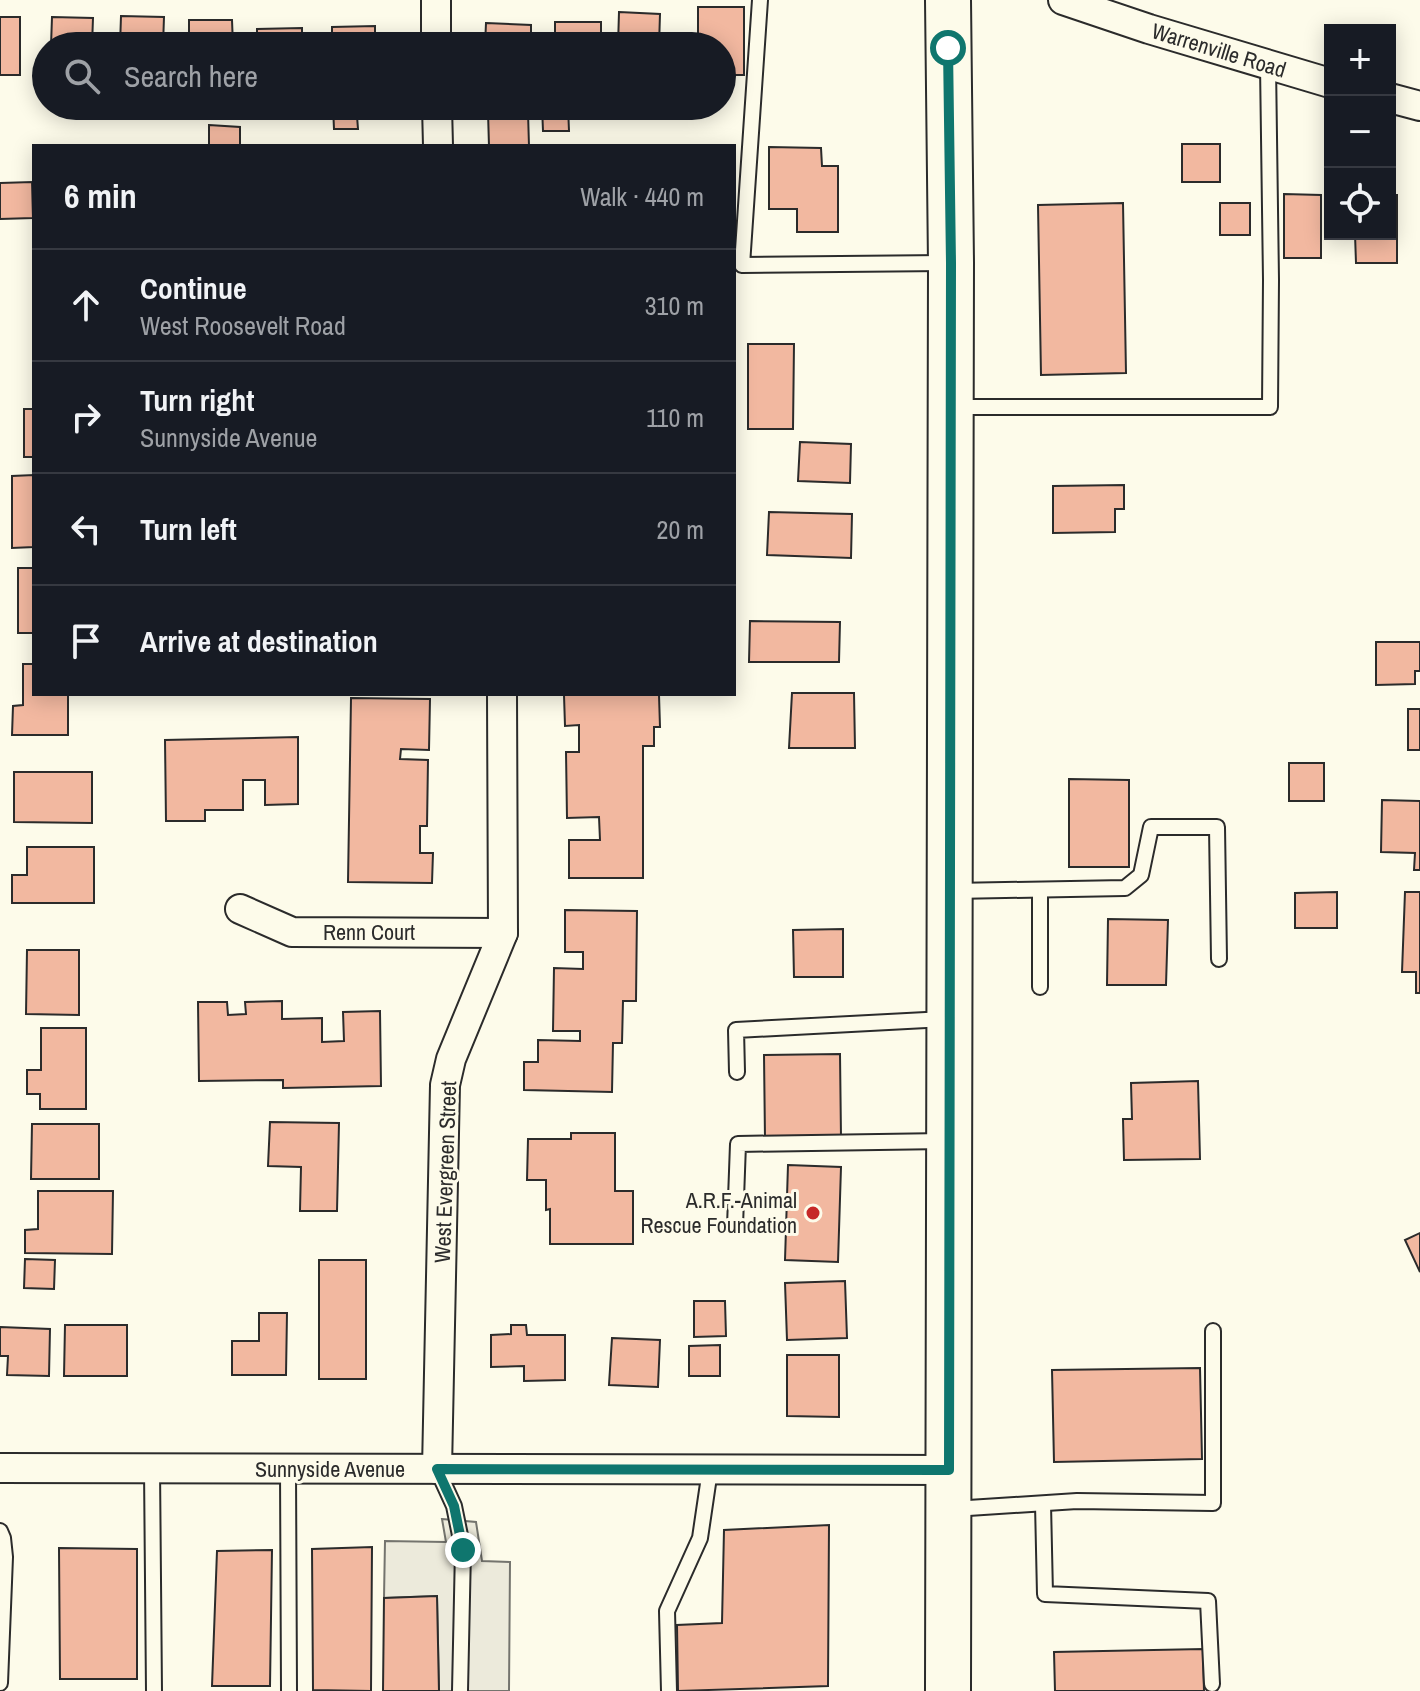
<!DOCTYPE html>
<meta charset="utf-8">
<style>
:root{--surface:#171b24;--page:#20242c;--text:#f1f3f6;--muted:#9ea1a6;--line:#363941}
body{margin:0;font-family:"Archivo Narrow",sans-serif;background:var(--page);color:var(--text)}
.controls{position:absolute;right:24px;top:24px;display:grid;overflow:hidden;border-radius:0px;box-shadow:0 4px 20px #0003}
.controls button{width:72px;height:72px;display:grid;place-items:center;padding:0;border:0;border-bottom:2px solid var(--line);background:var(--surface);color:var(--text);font:40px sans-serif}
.stop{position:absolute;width:24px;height:24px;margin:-18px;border:6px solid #0f766e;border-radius:50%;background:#fff}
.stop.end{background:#0f766e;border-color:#fff;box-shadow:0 2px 8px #0008}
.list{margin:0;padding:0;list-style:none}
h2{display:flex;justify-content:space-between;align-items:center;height:104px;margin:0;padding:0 32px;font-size:34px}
h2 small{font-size:26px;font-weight:400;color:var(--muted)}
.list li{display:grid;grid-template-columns:52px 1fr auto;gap:24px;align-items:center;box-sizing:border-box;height:112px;padding:0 32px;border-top:2px solid var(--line)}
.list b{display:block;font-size:30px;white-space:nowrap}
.list p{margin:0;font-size:26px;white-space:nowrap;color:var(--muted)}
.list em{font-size:26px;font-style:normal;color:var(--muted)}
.icon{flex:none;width:44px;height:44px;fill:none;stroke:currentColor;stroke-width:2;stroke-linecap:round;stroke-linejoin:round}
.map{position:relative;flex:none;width:1420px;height:1691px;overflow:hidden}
.search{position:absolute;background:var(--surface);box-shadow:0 4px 20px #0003;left:32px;top:32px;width:704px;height:88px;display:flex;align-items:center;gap:20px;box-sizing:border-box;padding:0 28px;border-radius:44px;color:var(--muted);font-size:30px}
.panel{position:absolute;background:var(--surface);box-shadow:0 4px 20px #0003;left:32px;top:144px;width:704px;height:552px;border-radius:0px}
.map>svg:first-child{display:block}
</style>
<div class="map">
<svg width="1420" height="1691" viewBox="0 0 1420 1691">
<rect width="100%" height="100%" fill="#fdfbea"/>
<!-- parking -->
<path fill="#eceadb" stroke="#74746e" stroke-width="2" d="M442 1519 476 1522 482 1561 510 1562 509 1691H439L437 1596 384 1598 385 1541 446 1542Z"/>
<!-- building -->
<g fill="#f2b8a0" stroke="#2b2b2b" stroke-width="2">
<path d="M698 7H744V75H722V46H698Z"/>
<path d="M619 12 660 14 659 46H618Z"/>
<path d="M121 16 164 17 163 46H120Z"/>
<rect x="0" y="17" width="20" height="58"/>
<path d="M52 17 93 18 92 46H51Z"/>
<path d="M189 20H232L233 46H189Z"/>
<rect x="555" y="22" width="46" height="24"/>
<path d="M486 23 531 25V46H485Z"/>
<path d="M375 26V46H332V27Z"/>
<path d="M302 28V46H257V29Z"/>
<path d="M333 106H377V115L357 116 358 129H334Z"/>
<path d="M542 106H568L569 131H543Z"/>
<path d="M662 106H682L681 113 662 112Z"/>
<path d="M488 112H528L529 146H489Z"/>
<path d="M209 125 240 127V146H209Z"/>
<rect x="1182" y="144" width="38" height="38"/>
<path d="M769 147 821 148 822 166H838V232H797V209H769Z"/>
<path d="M32 182 33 218 0 219V183Z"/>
<path d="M1284 194 1321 195V258H1284Z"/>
<path d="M1390 195H1397V263H1356L1355 234H1390Z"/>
<path d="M1123 203 1126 373 1041 375 1038 205Z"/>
<rect x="1220" y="203" width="30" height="32"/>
<path d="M748 344H794L793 429H748Z"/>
<rect x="24" y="409" width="10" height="48"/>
<path d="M800 442 851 444 850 483 798 481Z"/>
<path d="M34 475V547L12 548V476Z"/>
<path d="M1124 485V509H1115V532L1053 533V486Z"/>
<path d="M769 512 852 514 851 558 767 555Z"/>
<rect x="18" y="568" width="16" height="65"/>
<path d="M750 621 840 622 839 662H749Z"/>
<path d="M1376 642H1420V671H1415V684L1376 685Z"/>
<path d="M23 664H34V694H68V735H12L13 706 23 705Z"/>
<path d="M792 693H854L855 748H789Z"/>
<path d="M564 695H659L660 727H654V746H643V878H569V840H600L599 817 567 818 566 752H579V725L565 726Z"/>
<path d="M351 698 430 699 429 750 401 749 400 759 428 760 427 826H420V853H433L432 883 348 882Z"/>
<rect x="1408" y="709" width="12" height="41"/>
<path d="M298 737V804L265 805V780H243V810H205V821H166L165 740Z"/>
<rect x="1289" y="763" width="35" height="38"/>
<path d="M14 772H92V823L14 822Z"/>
<path d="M1069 779 1129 780V867H1069Z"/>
<path d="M1382 800 1420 801V870H1414L1415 853 1381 852Z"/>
<path d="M27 847H94V903H12V875H27Z"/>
<path d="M1337 892V928H1295V893Z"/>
<path d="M1405 892H1420V993H1416V972H1402Z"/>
<path d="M565 910 637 911 636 1001H623L622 1043H613L612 1092 524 1090V1062H538V1040L580 1041V1031H553L554 968 583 969V952H565Z"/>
<path d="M1108 919 1168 920 1166 985H1107Z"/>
<path d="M843 929V977H794L793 930Z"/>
<path d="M27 950H79V1015L26 1014Z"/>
<path d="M282 1001V1019L322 1018V1042L344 1041 343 1012 380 1011 381 1086 283 1088V1080L199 1081 198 1002H227L228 1015 246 1014 245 1002Z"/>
<path d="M41 1028H86V1109H40V1094H27V1070H41Z"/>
<path d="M840 1054 841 1138 765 1139 764 1055Z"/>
<path d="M1198 1081 1200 1159 1124 1160 1123 1119H1132L1131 1083Z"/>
<path d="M270 1122 339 1123 337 1211H300L301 1167 268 1166Z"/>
<path d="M32 1124H99V1179H31Z"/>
<path d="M571 1133H615V1191H633V1244H550V1209L546 1210V1180H527L528 1139H571Z"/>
<path d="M788 1165 841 1167 838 1262 785 1260Z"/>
<path d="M38 1191H113L112 1254 25 1253V1230L38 1229Z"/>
<path d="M1420 1233V1272L1405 1240Z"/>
<path d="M25 1259 55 1260 54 1289 24 1288Z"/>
<rect x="319" y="1260" width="47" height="119"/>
<path d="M845 1281 847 1338 787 1340 785 1283Z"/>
<path d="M694 1301H725L726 1336 694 1337Z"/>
<path d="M259 1313H287L286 1375H232V1341H259Z"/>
<path d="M65 1325H127V1376H64Z"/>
<path d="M511 1325H526L527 1335H565V1380L524 1381V1366L491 1367V1335L511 1334Z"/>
<path d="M0 1327 50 1329 49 1376 7 1375 8 1356H0Z"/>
<path d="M612 1338 660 1340 658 1387 609 1385Z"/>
<path d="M720 1345V1376H689V1346Z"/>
<path d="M787 1355H839V1417L787 1416Z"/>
<path d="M1200 1368 1202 1459 1054 1462 1052 1370Z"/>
<path d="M829 1525 828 1686 678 1691 677 1625 722 1623 724 1530Z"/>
<path d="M372 1547 371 1691 313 1690 312 1549Z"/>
<path d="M59 1548 137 1549V1679H60Z"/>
<path d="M272 1550 270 1686H212L217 1551Z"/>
<path d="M437 1596 439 1691H383L384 1598Z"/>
<path d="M1203 1649 1204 1691H1055L1054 1652Z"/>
</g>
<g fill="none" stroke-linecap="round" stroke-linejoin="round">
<!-- lane casing -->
<g stroke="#2b2b2b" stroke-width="18">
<g id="lane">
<path d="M760 0 742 265 945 263"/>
<path d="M955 407H1270L1271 280 1268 65"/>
<path d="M953 891 1125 888 1141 875 1151 827H1217L1219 959"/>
<path d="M1040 987V890"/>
<path d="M737 1072 736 1030 945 1019"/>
<path d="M735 1226 738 1144 945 1141"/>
<path d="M152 1468 154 1691"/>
<path d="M288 1469 289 1691"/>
<path d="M437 1469 454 1506 463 1550 460 1691"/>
<path d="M1043 1504 1045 1594 1208 1601 1212 1684"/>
<path d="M953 1509 1077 1501 1213 1503V1331"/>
<path d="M0 1531 3 1538 5 1557 0 1683"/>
<path d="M669 1691 667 1611 700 1538 710 1470"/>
</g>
</g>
<!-- street casing -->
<g stroke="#2b2b2b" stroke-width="32">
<g id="street">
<path d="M436 0V46"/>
<path d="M1063 0 1149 29 1330 83"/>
<path d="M1390 98 1420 106"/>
<path d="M437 106 438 146"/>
<path d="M240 909 292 932 503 933"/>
<path d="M0 1468 949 1470"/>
<path d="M437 1469 445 1085 451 1059 503 933 502 694"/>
</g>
</g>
<!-- primary casing -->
<g stroke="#2b2b2b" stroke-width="48">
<path id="primary" d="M948 0 951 263 948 1691"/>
</g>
<!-- lane -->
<use href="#lane" stroke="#fdfbea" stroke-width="14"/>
<!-- street -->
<use href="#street" stroke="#fdfbea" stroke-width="28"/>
<!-- primary -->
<use href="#primary" stroke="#fdfbea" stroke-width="44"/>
</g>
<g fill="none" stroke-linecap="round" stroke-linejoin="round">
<!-- route -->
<path stroke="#0f766e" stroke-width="10" d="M463 1550 454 1506 437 1469 949 1470 951 263 948 48"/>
</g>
<!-- markers -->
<circle fill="#c62828" stroke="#fdfbea" stroke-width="3" cx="813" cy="1213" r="8"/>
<g text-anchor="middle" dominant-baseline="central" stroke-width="6" stroke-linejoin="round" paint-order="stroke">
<!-- street labels -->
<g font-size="22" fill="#2b2b2b" stroke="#fdfbea">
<text transform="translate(1219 50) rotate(17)">Warrenville Road</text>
<text x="369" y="932">Renn Court</text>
<text transform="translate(445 1172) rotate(-88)">West Evergreen Street</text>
<text x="330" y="1469">Sunnyside Avenue</text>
</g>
<!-- poi labels -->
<g font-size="22" fill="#2b2b2b" stroke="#fdfbea" text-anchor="end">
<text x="797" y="1200">A.R.F.-Animal<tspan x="797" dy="25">Rescue Foundation</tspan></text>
</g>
</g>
</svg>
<div class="controls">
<button>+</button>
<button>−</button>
<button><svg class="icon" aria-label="locate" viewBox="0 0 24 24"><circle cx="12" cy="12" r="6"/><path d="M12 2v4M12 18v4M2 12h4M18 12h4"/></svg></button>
</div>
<div class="stop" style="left:948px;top:48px"></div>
<div class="stop end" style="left:463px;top:1550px"></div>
<div class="search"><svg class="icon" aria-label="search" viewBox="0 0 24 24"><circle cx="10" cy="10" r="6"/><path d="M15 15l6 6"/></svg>Search here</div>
<section class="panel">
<h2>6 min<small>Walk · 440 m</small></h2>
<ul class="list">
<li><svg class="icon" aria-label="ahead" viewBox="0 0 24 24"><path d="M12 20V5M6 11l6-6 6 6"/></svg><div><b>Continue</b><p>West Roosevelt Road</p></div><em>310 m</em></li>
<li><svg class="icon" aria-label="right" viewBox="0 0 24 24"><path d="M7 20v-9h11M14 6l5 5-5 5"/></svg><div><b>Turn right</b><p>Sunnyside Avenue</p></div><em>110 m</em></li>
<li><svg class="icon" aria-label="left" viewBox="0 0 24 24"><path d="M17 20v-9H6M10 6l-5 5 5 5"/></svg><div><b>Turn left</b></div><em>20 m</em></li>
<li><svg class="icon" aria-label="arrive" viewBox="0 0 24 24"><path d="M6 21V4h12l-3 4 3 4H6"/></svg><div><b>Arrive at destination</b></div></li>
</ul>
</section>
</div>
